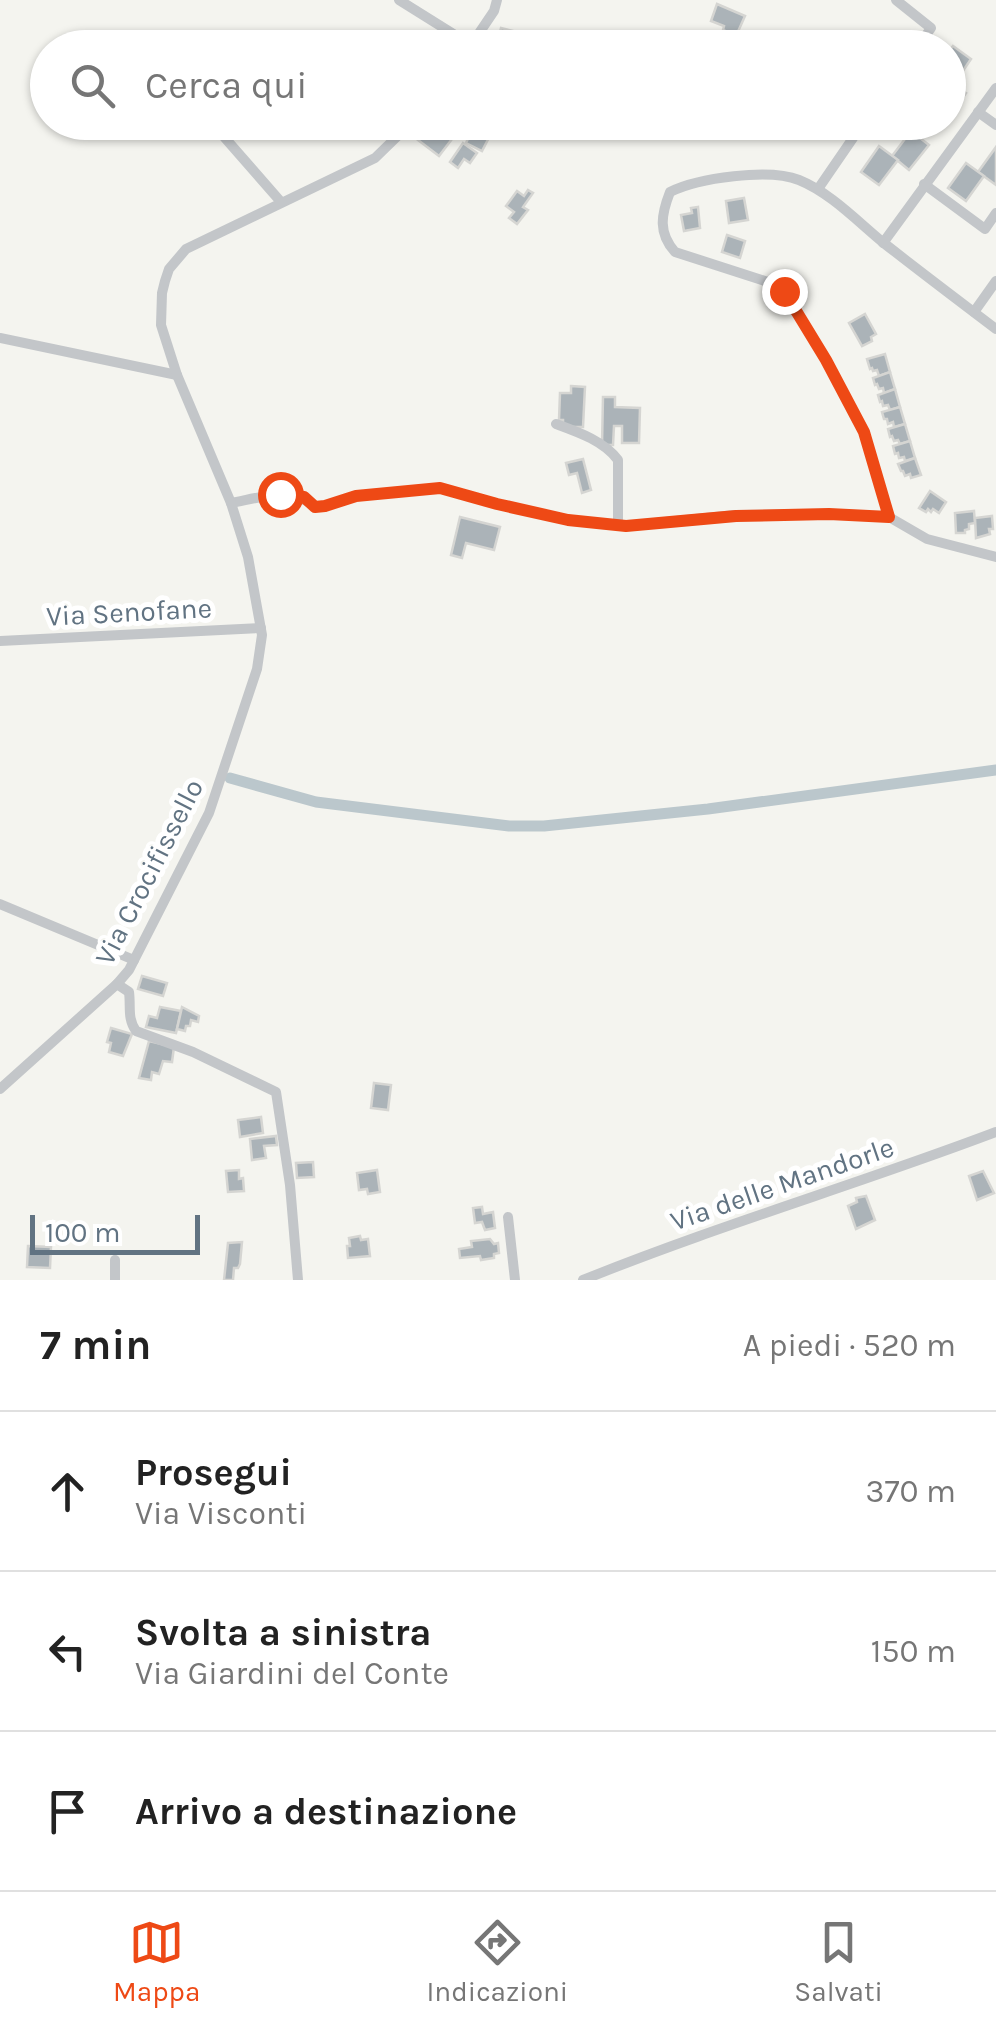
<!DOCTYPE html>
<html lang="it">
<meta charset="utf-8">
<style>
:root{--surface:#fff;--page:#f2f2f2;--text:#222;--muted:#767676;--line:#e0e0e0;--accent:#ee4915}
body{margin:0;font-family:Karla,sans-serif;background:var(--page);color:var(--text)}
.scale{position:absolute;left:30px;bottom:25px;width:170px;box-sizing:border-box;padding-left:10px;border:5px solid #617382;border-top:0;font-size:28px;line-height:35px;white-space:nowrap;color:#617382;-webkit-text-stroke:8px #fff;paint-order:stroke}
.stop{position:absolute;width:30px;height:30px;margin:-22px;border:8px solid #ee4915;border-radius:50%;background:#fff}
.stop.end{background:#ee4915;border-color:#fff;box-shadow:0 2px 10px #0008}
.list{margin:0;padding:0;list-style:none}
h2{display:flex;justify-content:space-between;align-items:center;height:130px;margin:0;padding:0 40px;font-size:42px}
h2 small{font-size:32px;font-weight:400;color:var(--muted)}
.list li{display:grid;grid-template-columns:65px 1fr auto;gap:30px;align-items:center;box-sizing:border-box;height:160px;padding:0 40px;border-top:2px solid var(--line)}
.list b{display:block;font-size:38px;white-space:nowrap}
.list p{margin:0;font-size:32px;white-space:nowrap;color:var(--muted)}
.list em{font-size:32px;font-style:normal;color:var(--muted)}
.icon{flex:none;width:55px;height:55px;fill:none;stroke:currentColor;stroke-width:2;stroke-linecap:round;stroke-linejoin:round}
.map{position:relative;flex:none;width:996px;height:1280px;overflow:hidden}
.search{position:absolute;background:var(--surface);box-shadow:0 2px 8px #0004;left:30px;right:30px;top:30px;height:110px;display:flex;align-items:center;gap:25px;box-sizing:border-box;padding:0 35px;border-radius:55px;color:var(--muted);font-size:38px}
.sheet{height:610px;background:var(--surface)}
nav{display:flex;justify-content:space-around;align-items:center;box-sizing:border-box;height:140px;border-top:2px solid var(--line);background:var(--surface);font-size:28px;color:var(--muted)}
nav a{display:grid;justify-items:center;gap:5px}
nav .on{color:var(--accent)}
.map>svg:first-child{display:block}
</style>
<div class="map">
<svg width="996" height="1280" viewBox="0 0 996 1280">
<rect width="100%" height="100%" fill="#f4f4ef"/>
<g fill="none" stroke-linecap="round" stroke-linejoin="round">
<!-- canal -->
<path stroke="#bbc7cc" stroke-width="11" d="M230 778 316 802 509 826H544L708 809 996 770"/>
</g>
<!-- building -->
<g fill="#abb3b8" stroke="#d5d5d2" stroke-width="2.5">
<path d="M717 4 745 16 736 36 723 30 724 26 711 21Z"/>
<path d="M501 28 533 36 532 41H529L527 48H496Z"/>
<path d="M953 46 971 59 954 84 948 81V52Z"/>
<path d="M948 81 966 93 948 118Z"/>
<path d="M476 122H497L482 151 466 143Z"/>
<path d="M432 123 452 139 439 156 418 140Z"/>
<path d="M911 131 929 145 909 170 892 156Z"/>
<path d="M463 143 477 153 470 163 464 159 458 168 450 162Z"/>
<path d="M879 146 898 160 879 185 861 172Z"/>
<path d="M996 147V185L978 172Z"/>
<path d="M966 163 984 176 966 201 948 188Z"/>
<path d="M528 190 533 193 523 207 528 210 517 224 509 218 514 212 506 206 517 191 524 196Z"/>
<path d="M744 198 748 220 729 223 726 201Z"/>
<path d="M698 207 700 228 684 231 681 215 692 213 691 208Z"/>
<path d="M727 235 745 241 740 258 722 252Z"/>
<path d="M865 314 876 334 871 337 872 341 862 346 849 323Z"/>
<path d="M885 354 890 372 879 376 877 370 873 371 872 368 870 369 867 359Z"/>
<path d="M890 372 895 389 884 393 883 388 879 389 877 384 875 385 873 378Z"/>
<path d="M571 386 585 387 583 427H569L563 424V420H559L560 393H571Z"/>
<path d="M895 389 900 407 890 410 888 405 883 406 882 401 880 402 878 395Z"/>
<path d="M603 397H615V407L640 408 639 443H622V426H614L613 445H602Z"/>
<path d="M900 407 905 424 894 427 893 422 888 424 887 419H884L882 412Z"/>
<path d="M905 424 910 441 900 444 898 440 894 441 892 436 890 437 888 429Z"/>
<path d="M910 441 915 458 905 461 904 457 899 458 898 453 895 454 893 446Z"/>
<path d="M915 458 921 475 911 478 910 474 905 476 903 471H901L898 464Z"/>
<path d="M583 459 591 490 582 493 577 473 569 475 566 463Z"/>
<path d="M930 491 946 502 939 513 933 509 931 512 928 509 926 512 919 508Z"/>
<path d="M974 511 975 523 969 524V529L965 530V533H956L955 513Z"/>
<path d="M992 516 993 529H989L990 534 976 538 975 518Z"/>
<path d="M460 517 500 527 494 550 466 543 462 558 451 555Z"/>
<path d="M142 976 167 983 163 996 138 989Z"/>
<path d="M160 1007 181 1011 176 1033 146 1027 149 1016 157 1018Z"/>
<path d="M182 1007 199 1016 198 1022 191 1020 190 1026H186L185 1031 177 1029Z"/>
<path d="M111 1028 132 1034 123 1056 109 1052 111 1043 107 1042Z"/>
<path d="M149 1041 174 1047 172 1062 163 1061 159 1074 152 1072 151 1080 139 1078Z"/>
<path d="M374 1083 391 1085 388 1110 371 1108Z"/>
<path d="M261 1117 263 1133 240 1137 238 1120Z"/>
<path d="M276 1136 277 1145 264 1146 266 1158 252 1160 250 1139Z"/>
<path d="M313 1162 314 1177 297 1178 296 1163Z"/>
<path d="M239 1170V1179L243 1178 244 1191 228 1192 226 1171Z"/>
<path d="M377 1170 380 1192 368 1194 367 1189 359 1190 357 1173Z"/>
<path d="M983 1171 994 1193 977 1200 969 1176Z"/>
<path d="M866 1196 875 1220 856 1229 848 1206 857 1202 856 1198Z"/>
<path d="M482 1207 483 1214 493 1212 495 1228 485 1230 482 1222 475 1223 473 1208Z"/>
<path d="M360 1236 361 1240 368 1239 370 1256 348 1258 347 1246H350L349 1238Z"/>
<path d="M490 1239 494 1244 498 1243 499 1253 494 1254V1258L481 1260 480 1256 460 1258 459 1249 472 1247 471 1241Z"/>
<path d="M242 1242 240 1264 238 1268H234L233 1280H224L228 1243Z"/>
<path d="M28 1246 51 1247 50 1268 27 1267Z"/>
</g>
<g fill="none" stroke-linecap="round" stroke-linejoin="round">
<!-- street -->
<g stroke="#c3c6c9" stroke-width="10">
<path d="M399 0 471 45"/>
<path d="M896 0 931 28 917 48"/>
<path d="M469 48 494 11 497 0"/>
<path d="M978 112 996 125"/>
<path d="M211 122 281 202"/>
<path d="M924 184 985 229 996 213"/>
<path d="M818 189 864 122"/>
<path d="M883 243 996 88"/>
<path d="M974 312 996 281"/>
<path d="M0 338 177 375"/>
<path d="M556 424C578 432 604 441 618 460V525"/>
<path d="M231 503C259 498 291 486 315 507L325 506 356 496 440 488 497 504 568 520 626 526 735 515 829 514 889 517 927 539 996 557"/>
<path d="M889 517 864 432 826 360 784 291 765 281 675 252C658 233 661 215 670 192 698 178 769 168 799 180 831 193 858 222 885 244 922 273 959 301 996 329"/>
<path d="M0 641 261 628"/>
<path d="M0 904 134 960"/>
<path d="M117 984 129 992C131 1007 127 1018 136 1031L193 1052 276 1092 290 1185 298 1280"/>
<path d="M0 1089 117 984 129 970 209 813 257 669 262 635 248 557 231 503 177 375 161 325 162 293 165 281 169 269 186 249 375 158 412 122"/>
<path d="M508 1217 515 1280"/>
<path d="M115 1280V1260"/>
<path d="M583 1280C719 1225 859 1184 996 1132"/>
</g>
</g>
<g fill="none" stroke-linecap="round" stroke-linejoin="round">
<!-- route -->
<path stroke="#ee4915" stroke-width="12" d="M280 494 304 497 315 507 325 506 356 496 440 488 497 504 568 520 626 526 736 516 829 514 889 517 864 432 826 360 784 291"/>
</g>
<g text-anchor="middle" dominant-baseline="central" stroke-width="10" stroke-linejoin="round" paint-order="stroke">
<!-- street labels -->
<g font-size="28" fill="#617382" stroke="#fff">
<text transform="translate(129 612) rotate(-3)">Via Senofane</text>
<text transform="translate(149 872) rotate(-63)">Via Crocifissello</text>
<text transform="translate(782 1184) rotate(-19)">Via delle Mandorle</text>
</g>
</g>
</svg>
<div class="scale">100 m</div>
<div class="stop" style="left:280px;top:494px"></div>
<div class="stop end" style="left:784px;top:291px"></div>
<div class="search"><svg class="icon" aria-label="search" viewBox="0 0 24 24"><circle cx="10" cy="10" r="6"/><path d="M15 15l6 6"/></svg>Cerca qui</div>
</div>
<section class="sheet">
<h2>7 min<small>A piedi · 520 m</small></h2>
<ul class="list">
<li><svg class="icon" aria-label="ahead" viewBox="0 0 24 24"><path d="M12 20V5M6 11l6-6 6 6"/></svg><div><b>Prosegui</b><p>Via Visconti</p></div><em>370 m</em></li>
<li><svg class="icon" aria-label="left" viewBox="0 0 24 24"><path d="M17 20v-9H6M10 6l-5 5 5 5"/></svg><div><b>Svolta a sinistra</b><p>Via Giardini del Conte</p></div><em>150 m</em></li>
<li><svg class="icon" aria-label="arrive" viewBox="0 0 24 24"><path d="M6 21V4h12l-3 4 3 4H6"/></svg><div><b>Arrivo a destinazione</b></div></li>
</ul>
</section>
<nav>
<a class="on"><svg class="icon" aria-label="map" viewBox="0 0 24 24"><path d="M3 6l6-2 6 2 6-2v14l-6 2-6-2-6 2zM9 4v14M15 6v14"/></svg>Mappa</a>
<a><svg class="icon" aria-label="directions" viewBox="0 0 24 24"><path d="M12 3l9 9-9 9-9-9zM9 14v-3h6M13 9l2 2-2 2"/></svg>Indicazioni</a>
<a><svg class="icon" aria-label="saved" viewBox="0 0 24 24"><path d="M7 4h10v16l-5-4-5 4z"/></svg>Salvati</a>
</nav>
